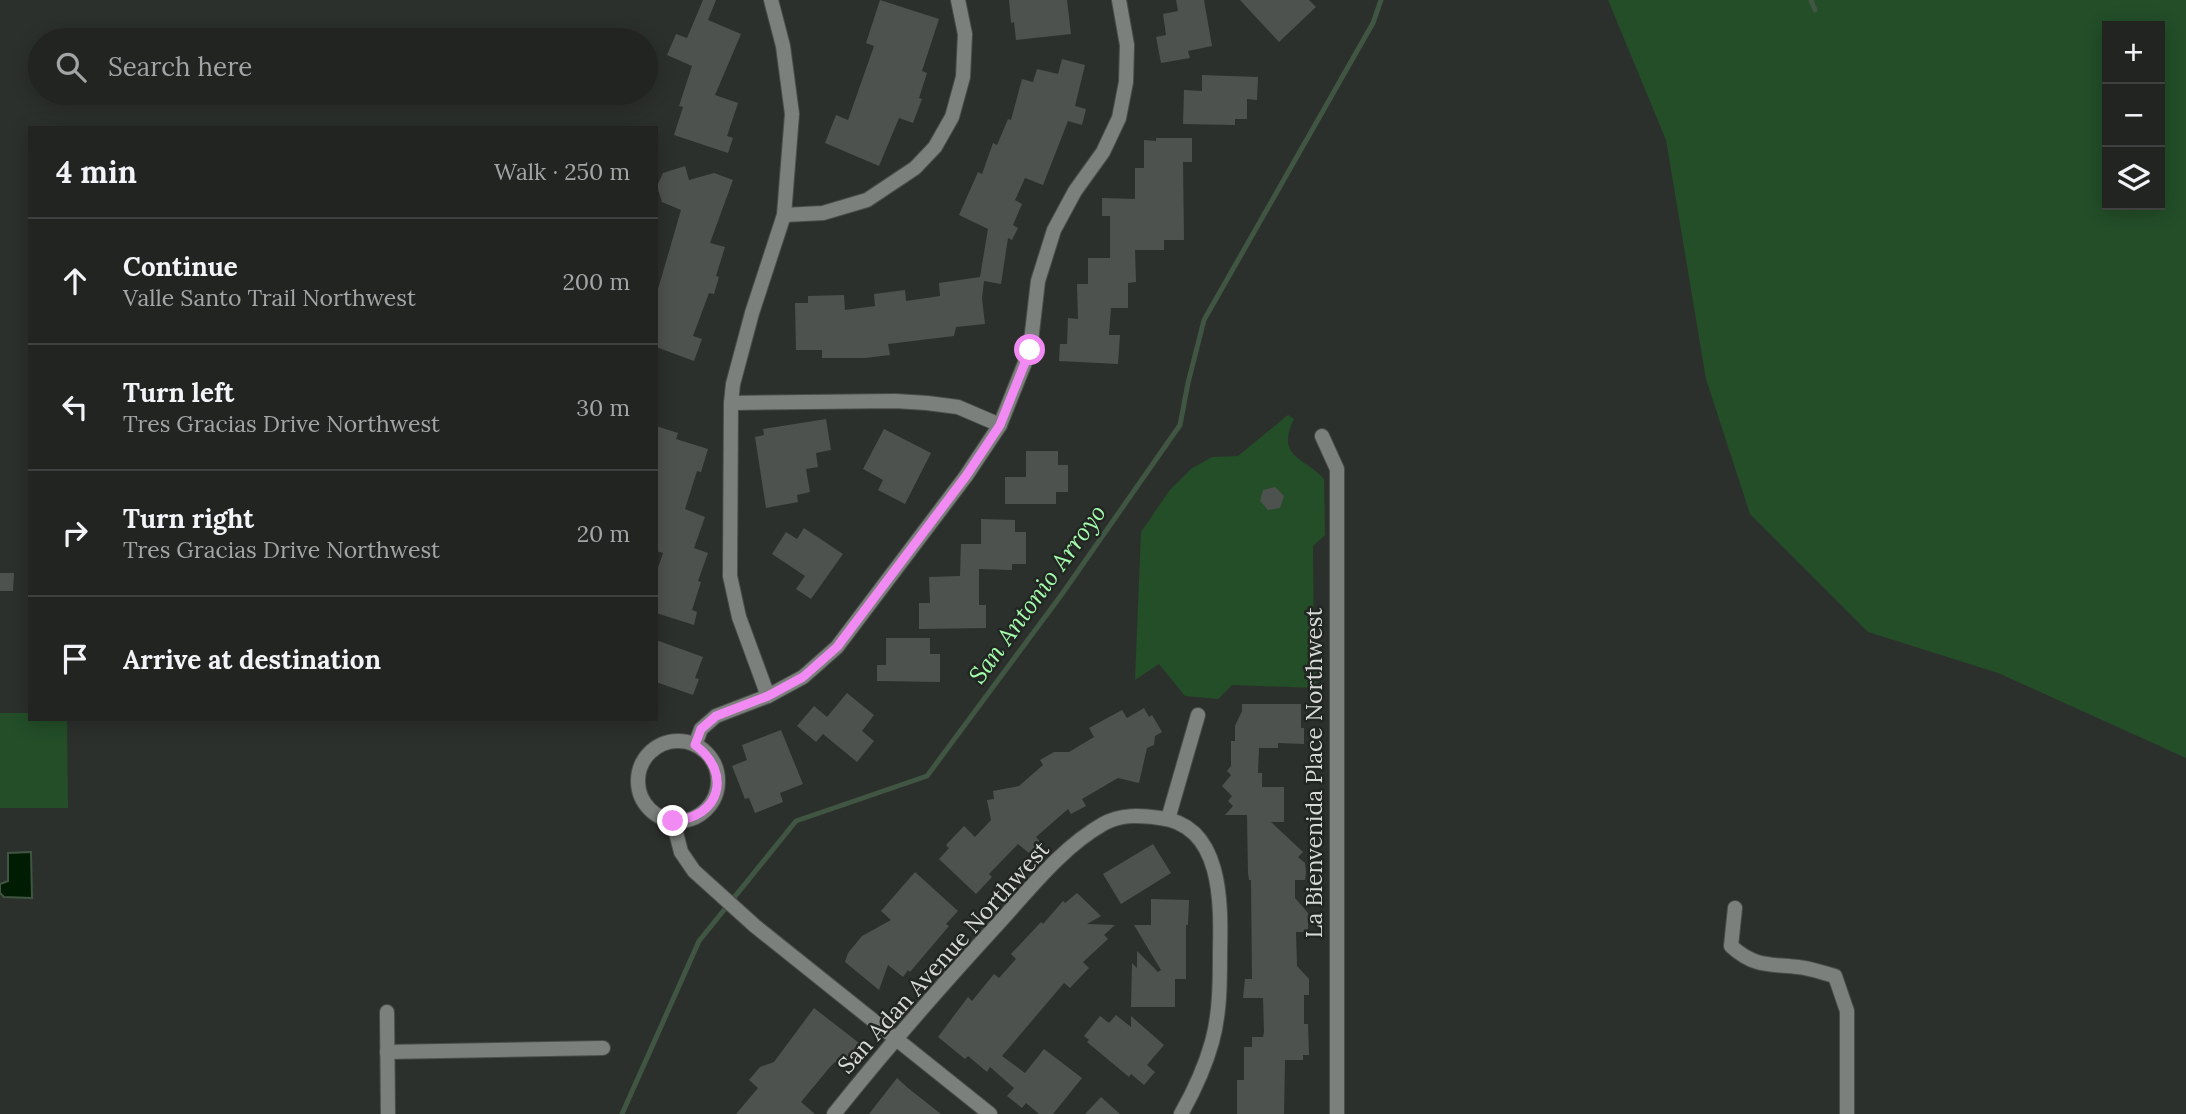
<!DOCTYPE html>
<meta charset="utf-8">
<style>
:root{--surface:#212421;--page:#292c2a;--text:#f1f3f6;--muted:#a2a4a5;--line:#3e413f}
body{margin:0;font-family:Lora,serif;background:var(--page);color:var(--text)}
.controls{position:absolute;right:21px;top:21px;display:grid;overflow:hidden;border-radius:0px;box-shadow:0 4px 18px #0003}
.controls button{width:63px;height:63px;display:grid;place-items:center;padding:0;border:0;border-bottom:2px solid var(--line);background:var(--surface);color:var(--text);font:35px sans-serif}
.stop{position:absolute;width:21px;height:21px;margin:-16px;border:5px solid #f28af3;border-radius:50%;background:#fff}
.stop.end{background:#f28af3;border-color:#fff;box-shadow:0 2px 7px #0008}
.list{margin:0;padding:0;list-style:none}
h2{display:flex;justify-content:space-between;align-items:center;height:91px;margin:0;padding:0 28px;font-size:30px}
h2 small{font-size:23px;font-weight:400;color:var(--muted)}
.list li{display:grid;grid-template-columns:46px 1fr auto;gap:21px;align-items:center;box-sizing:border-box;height:126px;padding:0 28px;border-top:2px solid var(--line)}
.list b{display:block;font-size:26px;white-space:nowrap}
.list p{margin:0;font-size:23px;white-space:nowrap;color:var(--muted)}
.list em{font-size:23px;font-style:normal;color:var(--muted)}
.icon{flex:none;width:38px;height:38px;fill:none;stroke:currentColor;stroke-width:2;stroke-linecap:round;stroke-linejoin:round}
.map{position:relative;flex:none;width:2186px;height:1114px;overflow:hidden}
.search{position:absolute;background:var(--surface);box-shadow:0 4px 18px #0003;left:28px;top:28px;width:630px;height:77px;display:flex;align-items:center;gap:18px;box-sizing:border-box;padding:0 24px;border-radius:38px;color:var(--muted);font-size:26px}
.panel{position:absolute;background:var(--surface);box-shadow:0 4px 18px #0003;left:28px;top:126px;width:630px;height:595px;border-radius:0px}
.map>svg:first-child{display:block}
</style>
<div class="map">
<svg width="2186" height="1114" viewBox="0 0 2186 1114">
<rect width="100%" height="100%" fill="#2c302c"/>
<!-- green -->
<g fill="#234e28" fill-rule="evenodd">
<path d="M1608 0H2186V758L1998 673 1868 632 1750 514 1706 379 1666 140ZM2160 26V205H2107V26Z"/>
<path d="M1288 415 1294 419C1275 458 1305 457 1324 479L1325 535 1313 546 1314 662 1317 666 1316 688 1232 685 1218 699 1185 696 1159 664 1135 680 1141 532 1169 491 1191 469 1212 457 1238 456Z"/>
<path d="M0 713H30V719H67L68 808H0Z"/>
</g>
<!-- water -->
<path fill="#001c02" stroke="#405542" stroke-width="2" d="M31 852 32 898 4 897 0 893V884L8 881V853Z"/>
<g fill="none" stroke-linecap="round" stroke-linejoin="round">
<!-- stream -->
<g stroke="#405542" stroke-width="5">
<path d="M1811 0 1815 10"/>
<path d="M622 1114 699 941 796 821 927 776 1062 594 1180 425 1188 383 1204 320 1373 23 1381 0"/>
</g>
</g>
<!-- building -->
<g fill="#4e524e">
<path d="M703 0H716L708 20 741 34 715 95 738 103 727 136 733 138 728 153 674 135 683 107 679 106 692 66 667 55 676 34 687 38Z"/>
<path d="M880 0 939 19 922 71 927 73 919 98 922 99 913 123 899 118 879 166 825 143 836 115 848 120 874 46 866 43Z"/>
<path d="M1009 0H1067L1071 34 1016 40 1014 22 1011 23Z"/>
<path d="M1176 0H1204L1212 46 1188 51 1190 58 1161 63 1156 37 1166 35 1163 14 1178 11Z"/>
<path d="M1240 0H1309L1316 7 1279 42Z"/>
<path d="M1062 59 1085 65 1075 106 1086 109 1082 125 1068 121 1043 185 1025 178 1015 200 1022 204 1013 225 1018 228 1012 240 1008 238 1001 284 984 281 982 298 985 324 956 327 954 336 888 344 890 355 865 358H822V350H796L795 303H808V296L844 295 845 310 875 306 874 294 905 290 906 301 940 296 939 283 980 277 988 229 959 215 978 172 982 174 993 143 997 145 1008 119 1011 120 1022 79 1033 82 1037 69 1058 74Z"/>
<path d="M1202 75 1258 77 1257 100 1247 99V119H1235V125L1183 124 1184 90 1202 91Z"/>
<path d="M1156 138H1192V162H1183L1184 240H1164V250H1135L1136 282 1128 283V308H1111L1109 335H1120L1118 364 1059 361 1060 344H1067L1068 318 1078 319 1077 284H1088V258H1110V216H1102V198L1135 199V168H1144V140L1156 141Z"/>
<path d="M685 166 689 180 714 173 733 180 710 243 725 247 716 276 719 277 714 294 709 293 693 336 702 339 694 361 656 347V296L681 210 662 202 657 186 663 173Z"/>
<path d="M826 419 831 450 816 453 818 467 806 469 810 492 797 495 798 502 766 508 755 437 764 435 763 429Z"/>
<path d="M656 426 678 433 676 439 708 449 701 472 697 471 685 509 705 517 694 548 708 553 698 581 701 582 692 610 697 612 694 625 656 613V574L663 553 656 551Z"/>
<path d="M884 429 931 453 905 504 878 490 883 480 863 469Z"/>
<path d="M1026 451H1058V465H1068V492H1056V504H1005V477H1026Z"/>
<path d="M1275 487 1284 496 1280 508 1268 510 1260 501 1263 490Z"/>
<path d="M981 519 1015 520V532H1026V564H1012V570L979 569V605H986V628L919 629V603H930L929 577 960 576 961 544H981Z"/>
<path d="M804 528 843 554 811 599 796 589 805 576 772 554 786 532 797 539Z"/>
<path d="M0 573H14L13 591H0Z"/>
<path d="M886 638H930V654H940V682L877 681V665H886Z"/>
<path d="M656 640 703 657 695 678 699 679 693 695 656 682Z"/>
<path d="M847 693 874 715 862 731 874 741 857 762 823 734 816 742 797 726 814 706 827 717Z"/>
<path d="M1242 704H1301V728H1304V744L1278 743V748H1259L1258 773H1262V787H1284V822H1271L1303 852 1298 857 1305 863 1306 872 1305 880H1295V898L1308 913V932H1296L1297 966 1309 979V995H1304V1024H1308L1309 1055H1303V1060H1285L1284 1114H1237V1080H1244V1047H1252V1037H1263L1264 1032 1263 998H1243L1245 979H1252L1251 880H1249L1248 873 1247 815H1225L1233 806 1228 801 1232 796 1222 786 1231 775 1227 771 1231 766V741H1235V726L1242 711Z"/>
<path d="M1144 708 1149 717 1152 715 1162 732 1155 736 1154 745 1147 748 1139 783 1118 778 1082 799 1086 806 1071 814 1068 809 1036 837 1041 843 1029 853 1018 844 989 874 992 877 976 894 939 859 949 848 946 845 964 826 975 837 991 820 987 800 994 799 993 791 1019 786 1043 765 1040 760 1054 752H1069L1094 737 1089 728 1122 710 1127 718Z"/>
<path d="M781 730 803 784 780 793 783 802 755 813 749 798 745 799 732 766 747 760 742 745Z"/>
<path d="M1153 844 1171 873 1121 904 1103 874Z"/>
<path d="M915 872 958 911 946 924 949 926 910 972 908 970 903 977 888 965 879 990 845 962 848 953 862 936 891 920 881 911Z"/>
<path d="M1077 893 1101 916 1087 924 1115 925 1104 935 1108 939 1083 962 1089 968 1070 988 1064 983 1002 1056 1025 1073 1044 1049 1082 1078 1053 1114H1039L1026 1103 1022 1108 1007 1096 1014 1088 990 1067 987 1072 968 1056 965 1059 938 1037 968 997 972 1001 994 974 999 978 1016 959 1011 954 1041 922 1043 924 1063 901 1065 903Z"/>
<path d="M1151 899 1189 900 1188 925H1186V979H1175V1007H1131L1132 963 1137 968V951L1158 972 1161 970 1134 925H1151Z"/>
<path d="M814 1008 863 1046 842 1068 835 1062 830 1067 801 1102 815 1114H736L758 1088 749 1080 760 1067 774 1062Z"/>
<path d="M1116 1015 1131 1027V1016L1164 1045 1147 1065 1155 1072 1144 1085 1131 1074 1129 1077 1087 1042 1089 1040 1084 1036 1100 1016 1109 1023Z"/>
<path d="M897 1078 908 1088 941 1114H869Z"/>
<path d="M1101 1097 1120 1114H1085Z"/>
</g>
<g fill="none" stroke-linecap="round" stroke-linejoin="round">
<!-- street casing -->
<g stroke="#4b4e4b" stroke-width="16">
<g id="street">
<path d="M784 215 823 213 867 200 915 168 935 147 952 117 963 77 965 34 958 0"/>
<path d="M731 403 895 401 927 403 958 407 1000 425"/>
<path d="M1322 436 1337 469V1114"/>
<path d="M768 696 739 617 730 576 731 403 733 384 752 313 784 215 792 114 783 46 771 0"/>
<circle cx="678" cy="781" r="40"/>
<path d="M695 745 701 729 716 716 768 696 803 677 837 647 966 476 1000 425 1030 350 1038 281 1054 230 1075 191 1103 152 1119 118 1126 82 1127 45 1119 0"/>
<path d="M1168 819 1198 715"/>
<path d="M673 821 681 852 694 871 755 926 990 1114"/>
<path d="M1735 908 1731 946C1754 967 1769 964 1798 967 1810 968 1823 973 1835 976L1847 1011V1114"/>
<path d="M387 1012 388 1114"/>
<path d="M387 1052 603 1048"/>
<path d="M834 1114C886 1049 940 987 996 926 1029 890 1061 848 1103 824 1121 814 1140 815 1160 818 1223 825 1221 904 1220 952 1220 982 1220 1013 1212 1042 1205 1067 1194 1091 1181 1114"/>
</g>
</g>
<!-- street -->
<use href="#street" stroke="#7c807c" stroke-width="14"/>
</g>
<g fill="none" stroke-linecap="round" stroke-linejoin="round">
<!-- route -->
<path stroke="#f28af3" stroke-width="9" d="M673 821C720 818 733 773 695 745L701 729 716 716 768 696 803 677 837 647 966 476 1000 425 1030 350"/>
</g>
<g text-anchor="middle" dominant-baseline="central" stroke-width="5" stroke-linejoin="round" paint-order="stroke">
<!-- street labels -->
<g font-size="23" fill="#d7dad7" stroke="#222622">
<text transform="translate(1313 773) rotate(-90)">La Bienvenida Place Northwest</text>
<text transform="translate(943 957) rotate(-48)">San Adan Avenue Northwest</text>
</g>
<!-- water labels -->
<g font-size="24" font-style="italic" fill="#a4fdad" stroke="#222622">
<text transform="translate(1037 594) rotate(-54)">San Antonio Arroyo</text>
</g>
</g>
</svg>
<div class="controls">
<button>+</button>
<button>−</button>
<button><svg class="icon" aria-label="layers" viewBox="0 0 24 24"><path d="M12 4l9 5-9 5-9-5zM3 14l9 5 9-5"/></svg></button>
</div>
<div class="stop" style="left:1030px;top:350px"></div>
<div class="stop end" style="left:673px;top:821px"></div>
<div class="search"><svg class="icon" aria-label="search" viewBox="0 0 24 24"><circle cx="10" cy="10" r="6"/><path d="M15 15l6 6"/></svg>Search here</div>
<section class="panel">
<h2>4 min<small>Walk · 250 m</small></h2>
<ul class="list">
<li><svg class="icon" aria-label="ahead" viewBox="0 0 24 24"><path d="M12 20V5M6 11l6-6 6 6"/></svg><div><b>Continue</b><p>Valle Santo Trail Northwest</p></div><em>200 m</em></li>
<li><svg class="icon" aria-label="left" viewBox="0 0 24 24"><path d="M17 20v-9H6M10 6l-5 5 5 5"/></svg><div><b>Turn left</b><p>Tres Gracias Drive Northwest</p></div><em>30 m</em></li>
<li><svg class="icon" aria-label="right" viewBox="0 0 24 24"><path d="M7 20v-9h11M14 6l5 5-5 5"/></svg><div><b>Turn right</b><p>Tres Gracias Drive Northwest</p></div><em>20 m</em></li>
<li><svg class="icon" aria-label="arrive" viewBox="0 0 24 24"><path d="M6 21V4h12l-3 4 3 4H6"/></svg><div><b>Arrive at destination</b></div></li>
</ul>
</section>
</div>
